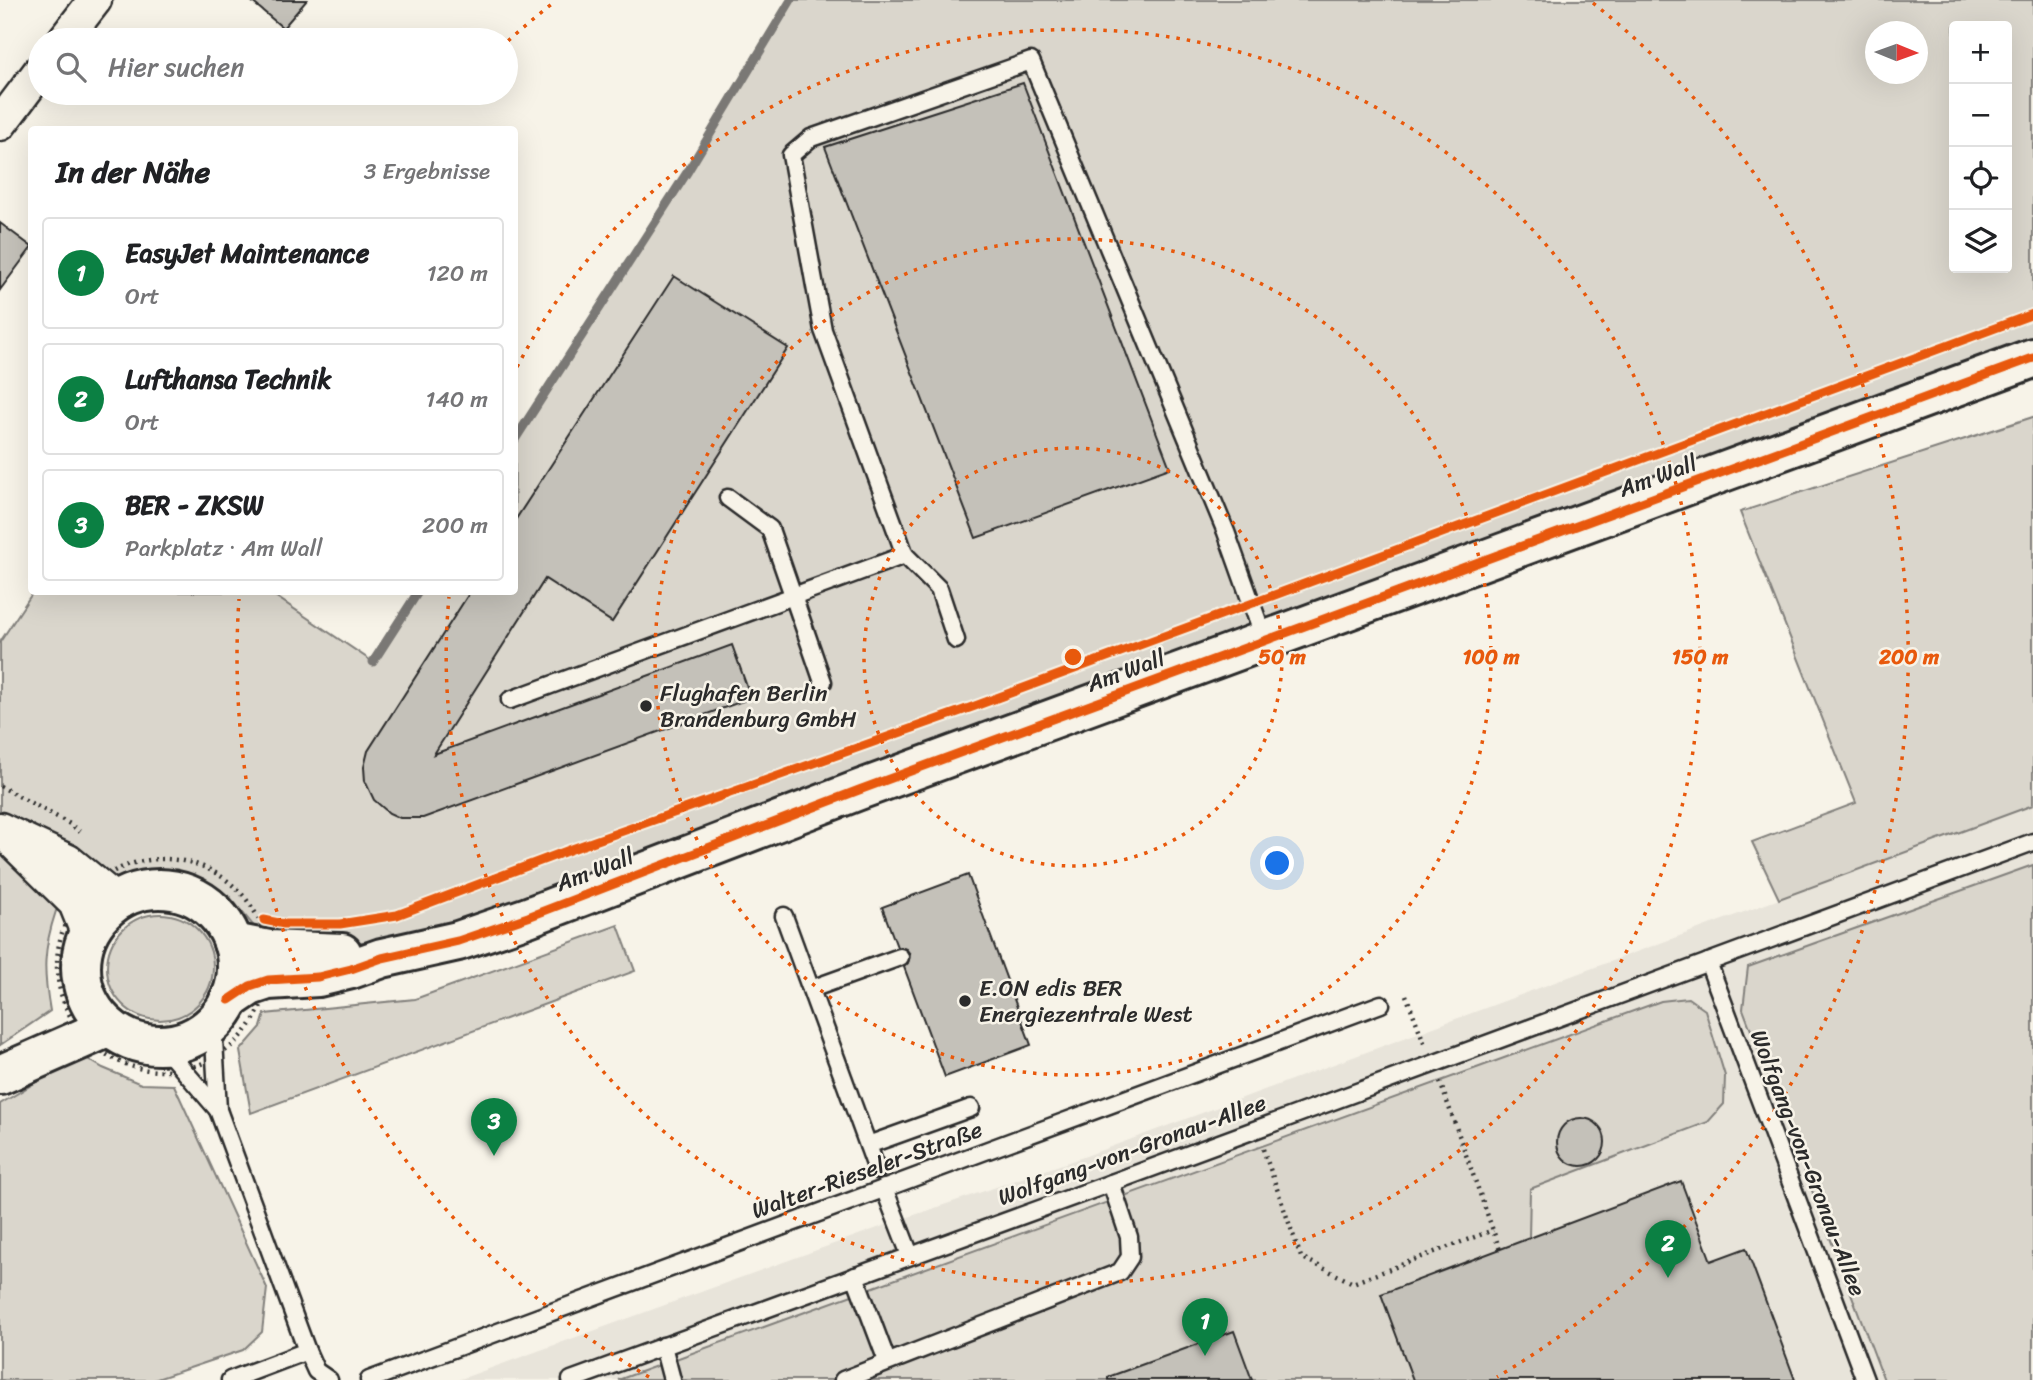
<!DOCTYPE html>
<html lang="de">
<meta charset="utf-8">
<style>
:root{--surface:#fff;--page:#f2f2f2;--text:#202124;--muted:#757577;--line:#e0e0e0;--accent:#0b8043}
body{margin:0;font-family:Sriracha,sans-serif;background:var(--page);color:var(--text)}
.controls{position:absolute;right:21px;top:21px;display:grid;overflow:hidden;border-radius:7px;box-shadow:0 7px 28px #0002}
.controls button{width:63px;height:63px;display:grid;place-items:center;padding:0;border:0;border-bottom:2px solid var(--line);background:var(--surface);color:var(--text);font:35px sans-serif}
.compass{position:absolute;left:1865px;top:21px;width:63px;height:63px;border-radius:50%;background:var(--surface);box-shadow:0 7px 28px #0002;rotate:91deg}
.you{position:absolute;left:1278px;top:864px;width:24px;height:24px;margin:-18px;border:5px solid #fff;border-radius:50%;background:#1a73e8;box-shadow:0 0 0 10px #1a73e833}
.badge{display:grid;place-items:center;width:46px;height:46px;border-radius:50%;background:var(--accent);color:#fff;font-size:23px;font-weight:700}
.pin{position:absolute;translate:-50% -58px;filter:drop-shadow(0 2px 4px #0008)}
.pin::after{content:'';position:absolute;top:37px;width:24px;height:21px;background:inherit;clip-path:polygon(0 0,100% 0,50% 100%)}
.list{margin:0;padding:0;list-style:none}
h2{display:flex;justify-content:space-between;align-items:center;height:91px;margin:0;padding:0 28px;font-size:30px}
h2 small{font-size:23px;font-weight:400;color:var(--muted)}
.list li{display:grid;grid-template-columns:46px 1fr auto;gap:21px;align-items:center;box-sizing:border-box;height:112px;margin:0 14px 14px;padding:0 14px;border:2px solid var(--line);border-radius:7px}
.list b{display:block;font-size:26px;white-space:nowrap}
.list p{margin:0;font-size:23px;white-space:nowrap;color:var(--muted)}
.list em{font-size:23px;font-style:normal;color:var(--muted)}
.icon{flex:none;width:38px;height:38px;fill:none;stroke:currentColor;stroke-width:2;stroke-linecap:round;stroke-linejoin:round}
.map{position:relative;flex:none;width:2033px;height:1380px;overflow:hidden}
.search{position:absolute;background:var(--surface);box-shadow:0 7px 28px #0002;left:28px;top:28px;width:490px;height:77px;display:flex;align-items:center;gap:18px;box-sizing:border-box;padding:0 24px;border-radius:38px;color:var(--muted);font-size:26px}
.panel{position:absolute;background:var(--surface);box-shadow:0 7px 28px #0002;left:28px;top:126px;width:490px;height:469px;border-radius:7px}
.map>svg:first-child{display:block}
</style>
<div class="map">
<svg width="2033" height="1380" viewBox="0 0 2033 1380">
<rect width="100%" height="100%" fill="#f7f3e8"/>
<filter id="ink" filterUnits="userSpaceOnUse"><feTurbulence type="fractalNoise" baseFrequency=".0143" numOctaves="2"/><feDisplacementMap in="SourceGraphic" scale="14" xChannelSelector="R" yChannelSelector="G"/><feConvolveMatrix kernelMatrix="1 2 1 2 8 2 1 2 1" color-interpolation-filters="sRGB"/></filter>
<g filter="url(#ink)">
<!-- built -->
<path fill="#e8e4da" d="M2033 805V1380H458L897 1221 1086 1156Z"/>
<!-- green -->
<g fill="#dad6cc" stroke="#82807c" stroke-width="2" fill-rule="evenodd">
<path d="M791 0H2033V345L406 940 315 944 256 929 229 896 162 881 113 887 56 911C43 950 43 971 50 1011L0 1045V642L33 592H269L373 662 418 592H514L515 441 688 171ZM1954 26H2007V268H1954ZM1876 32H1918V74H1876Z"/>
<path d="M2033 417V805L1779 899 1752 842 1856 803 1740 512Z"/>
<path d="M2033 865V1380H1884L1743 1009 1748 967Z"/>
<circle cx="160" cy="967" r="53"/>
<path d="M618 925 635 971 251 1113 240 1051 261 1027 265 1014 415 999Z"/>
<path d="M1688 998 1705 1010 1725 1076 1724 1104 1708 1122 1530 1189 1529 1238 1413 1380H618L1661 1001Z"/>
<path d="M81 1055 103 1068 141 1084 174 1085 267 1288 262 1332 243 1350 154 1380H0V1104Z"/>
</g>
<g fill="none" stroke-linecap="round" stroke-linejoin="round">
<!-- stream -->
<g stroke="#7a7874" stroke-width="9">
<path d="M514 441 688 171 791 0"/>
<path d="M373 662 418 592"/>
</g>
</g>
<!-- building -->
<g fill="#c4c1b9" stroke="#2b2b2b" stroke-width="2">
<path d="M250 0H307L283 28Z"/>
<path d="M1023 83 1170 468 976 538 825 147Z"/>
<path d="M0 223 32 247 0 290Z"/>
<path d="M674 276 788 348 612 622 545 579 434 754 732 645 751 698 423 818H400L389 813 374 800 365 781 364 767 368 751 470 592H514V522Z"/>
<path d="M968 875 1031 1045 945 1077 904 967 908 963 910 954 906 949 897 947 882 907Z"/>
<circle cx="1581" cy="1142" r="24"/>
<path d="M1681 1181 1711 1261 1746 1248 1795 1380H1413L1381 1294Z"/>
<path d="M1234 1331 1252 1380H1108V1377Z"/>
</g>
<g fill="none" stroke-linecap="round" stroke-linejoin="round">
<!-- service casing -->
<g stroke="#2b2b2b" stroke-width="21">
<g id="service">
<path d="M728 498 770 529 823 682"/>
<path d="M956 640 939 589 905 555 823 330 791 155 811 138 1031 61 1226 532 1265 641"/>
<path d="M510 700 905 555"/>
<path d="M784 916 877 1170"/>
<path d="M1708 962 1865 1380"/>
<path d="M811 989 900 957"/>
<path d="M213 1022 218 1110 307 1351 316 1371 329 1380"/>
<path d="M162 1045 218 1110"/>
<path d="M868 1145 971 1108"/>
<path d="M884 1188 910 1255"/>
<path d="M855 1276 887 1361"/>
<path d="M663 1346 672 1380"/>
<path d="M230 1380 307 1351"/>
<path d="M369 1380 1381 1004"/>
<path d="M571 1380 1111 1183 2033 842"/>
<path d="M843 1380 1120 1272 1130 1257 1129 1237 1111 1183"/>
</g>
</g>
<!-- minor casing -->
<g stroke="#2b2b2b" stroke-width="37">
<g id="minor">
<path d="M64 40 95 0"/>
<path d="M0 124 40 71"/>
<path d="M0 829 68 861 117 901"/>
<path d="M15 844 75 903 88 935"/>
</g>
</g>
<!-- tertiary casing -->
<g stroke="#2b2b2b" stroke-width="44">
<g id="tertiary">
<circle cx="159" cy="967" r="78"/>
<path d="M233 943 269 950 342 953"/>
<path d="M229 1000 250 986 268 980 318 977 351 969 382 958 458 941 528 917 859 790 2033 358"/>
<path d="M0 1075 109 1027"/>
</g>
</g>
<!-- path -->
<g stroke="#2b2b2b" stroke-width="4.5" stroke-dasharray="2 5" stroke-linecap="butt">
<path d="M1269 595 2033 314"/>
<path d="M0 786 70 824 80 832"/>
<circle cx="163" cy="965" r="106"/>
<path d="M353 922 397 915 572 849 975 706 1231 609"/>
<path d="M1406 995 1425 1045"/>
<path d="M1440 1082 1500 1250"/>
<path d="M1263 1149 1301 1257 1353 1283 1493 1230"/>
</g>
<!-- service -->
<use href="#service" stroke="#f7f3e8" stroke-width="16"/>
<!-- minor -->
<use href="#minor" stroke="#f7f3e8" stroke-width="32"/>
<!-- tertiary -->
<use href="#tertiary" stroke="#f7f3e8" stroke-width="38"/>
<!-- cycleway casing -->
<g stroke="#f7f3e8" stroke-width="13">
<g id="cycleway">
<path d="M264 920 284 924H340L397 915 572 849 975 706 2033 314"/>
<path d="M229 1000 250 986 268 980 318 977 351 969 382 958 458 941 528 917 859 790 2033 358"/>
</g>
</g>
<!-- cycleway -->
<use href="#cycleway" stroke="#e8590c" stroke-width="9"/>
</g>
</g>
<!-- distance rings -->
<g fill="none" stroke="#e8590c" stroke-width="3.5" stroke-dasharray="3.5 7">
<circle cx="1073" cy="657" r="209"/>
<circle cx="1073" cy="657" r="418"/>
<path d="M517 367A627 627 0 1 1 449 597"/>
<path d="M649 1377A836 836 0 0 1 239 599M508 41A836 836 0 0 1 553 3M1593 3A836 836 0 0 1 1497 1377"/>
</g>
<!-- markers -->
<g fill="#2b2b2b" stroke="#f7f3e8" stroke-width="2.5">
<circle cx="646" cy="706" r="7"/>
<circle cx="965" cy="1001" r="7"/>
</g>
<g text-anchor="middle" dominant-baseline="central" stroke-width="5" stroke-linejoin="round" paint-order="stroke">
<!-- street labels -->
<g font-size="23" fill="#2b2b2b" stroke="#f7f3e8">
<text transform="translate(1658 476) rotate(-20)">Am Wall</text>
<text transform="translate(1126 671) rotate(-20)">Am Wall</text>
<text transform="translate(595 870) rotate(-21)">Am Wall</text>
<text transform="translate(1132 1150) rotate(-20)">Wolfgang-von-Gronau-Allee</text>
<text transform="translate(1808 1163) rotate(69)">Wolfgang-von-Gronau-Allee</text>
<text transform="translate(867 1170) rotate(-20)">Walter-Rieseler-Straße</text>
</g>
<!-- poi labels -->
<g font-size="23" fill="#2b2b2b" stroke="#f7f3e8" text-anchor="start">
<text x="660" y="693">Flughafen Berlin<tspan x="660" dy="26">Brandenburg GmbH</tspan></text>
<text x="979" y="988">E.ON edis BER<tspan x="979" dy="26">Energiezentrale West</tspan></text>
</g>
</g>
<circle cx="1073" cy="657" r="10" fill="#e8590c" stroke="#f7f3e8" stroke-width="3.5"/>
<g font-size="21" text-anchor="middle" font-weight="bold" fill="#e8590c" stroke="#f7f3e8" stroke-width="5" stroke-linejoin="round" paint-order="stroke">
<text x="1282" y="664">50 m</text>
<text x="1491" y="664">100 m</text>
<text x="1700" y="664">150 m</text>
<text x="1909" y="664">200 m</text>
</g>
</svg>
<div class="controls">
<button>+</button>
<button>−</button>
<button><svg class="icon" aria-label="locate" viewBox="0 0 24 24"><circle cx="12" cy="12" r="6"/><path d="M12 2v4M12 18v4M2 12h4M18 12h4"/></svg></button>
<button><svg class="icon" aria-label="layers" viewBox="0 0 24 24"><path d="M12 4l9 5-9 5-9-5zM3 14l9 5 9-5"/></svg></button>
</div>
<svg class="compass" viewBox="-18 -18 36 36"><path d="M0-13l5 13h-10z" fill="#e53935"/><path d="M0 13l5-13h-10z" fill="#757577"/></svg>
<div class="you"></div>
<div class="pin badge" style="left:1205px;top:1356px">1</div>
<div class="pin badge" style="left:1668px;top:1278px">2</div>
<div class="pin badge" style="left:494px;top:1156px">3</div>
<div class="search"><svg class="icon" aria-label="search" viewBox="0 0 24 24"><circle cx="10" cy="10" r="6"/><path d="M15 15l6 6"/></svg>Hier suchen</div>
<section class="panel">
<h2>In der Nähe<small>3 Ergebnisse</small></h2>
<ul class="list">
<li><span class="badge">1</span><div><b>EasyJet Maintenance</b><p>Ort</p></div><em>120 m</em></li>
<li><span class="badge">2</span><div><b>Lufthansa Technik</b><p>Ort</p></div><em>140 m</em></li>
<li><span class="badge">3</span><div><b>BER - ZKSW</b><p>Parkplatz · Am Wall</p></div><em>200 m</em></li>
</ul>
</section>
</div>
